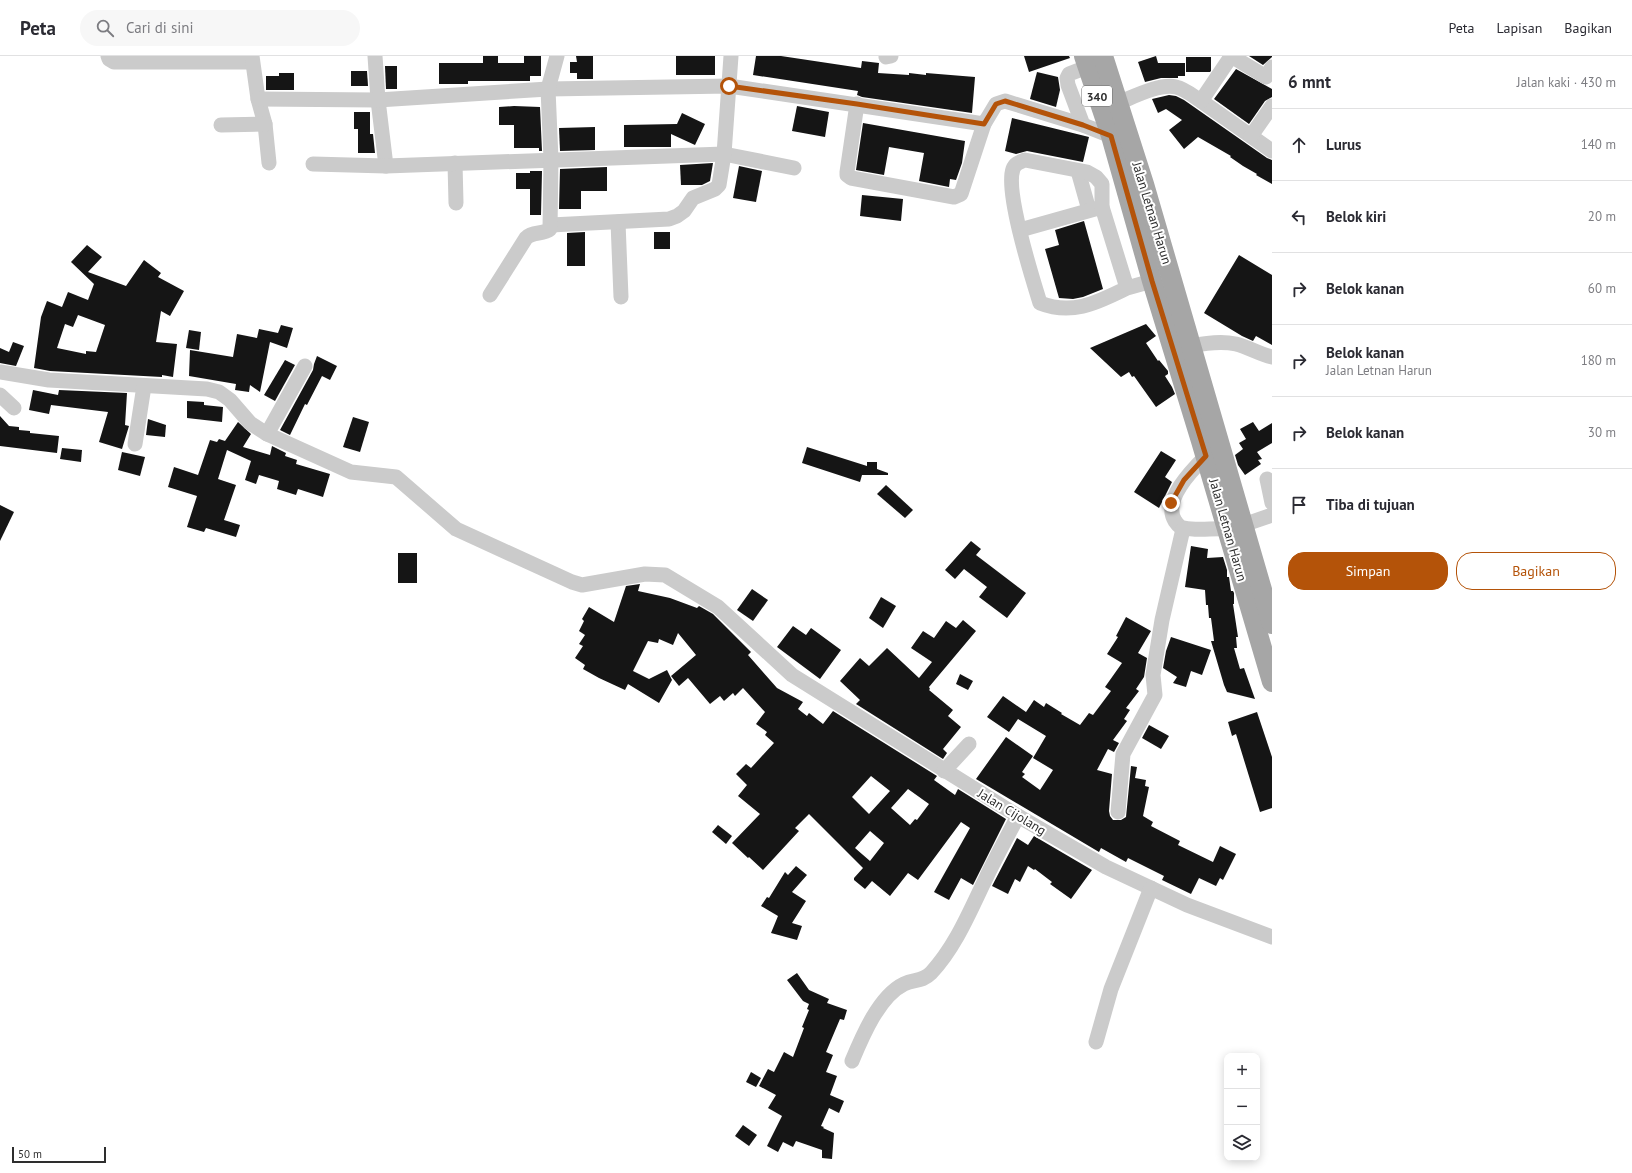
<!DOCTYPE html>
<html lang="id">
<meta charset="utf-8">
<style>
:root{--surface:#fff;--page:#f7f7f7;--text:#2b2b33;--muted:#7c7c81;--line:#e1e1e2;--accent:#b45309}
body{margin:0;font-family:"PT Sans",sans-serif;background:var(--page);color:var(--text)}
.controls{position:absolute;right:12px;bottom:12px;display:grid;overflow:hidden;border-radius:8px;box-shadow:0 2px 10px #0003}
.controls button{width:36px;height:36px;display:grid;place-items:center;padding:0;border:0;border-bottom:1px solid var(--line);background:var(--surface);color:var(--text);font:20px sans-serif}
.scale{position:absolute;left:12px;bottom:10px;width:94px;box-sizing:border-box;padding-left:4px;border:2px solid #2e2e2e;border-top:0;font-size:11px;line-height:14px;white-space:nowrap;color:#2e2e2e;-webkit-text-stroke:3px #fff;paint-order:stroke}
.stop{position:absolute;width:12px;height:12px;margin:-9px;border:3px solid #b45309;border-radius:50%;background:#fff}
.stop.end{background:#b45309;border-color:#fff;box-shadow:0 1px 4px #0008}
.list{margin:0;padding:0;list-style:none}
h2{display:flex;justify-content:space-between;align-items:center;height:52px;margin:0;padding:0 16px;font-size:17px}
h2 small{font-size:13px;font-weight:400;color:var(--muted)}
.list li{display:grid;grid-template-columns:26px 1fr auto;gap:12px;align-items:center;box-sizing:border-box;height:72px;padding:0 16px;border-top:1px solid var(--line)}
.list b{display:block;font-size:15px;white-space:nowrap}
.list p{margin:0;font-size:13px;white-space:nowrap;color:var(--muted)}
.list em{font-size:13px;font-style:normal;color:var(--muted)}
.actions{display:flex;gap:8px;padding:12px 16px}
.actions a{flex:1;padding:9px 0;border:1px solid var(--accent);border-radius:16px;text-align:center;font-size:14px;color:var(--accent)}
.actions .main{background:var(--accent);color:#fff}
.icon{flex:none;width:22px;height:22px;fill:none;stroke:currentColor;stroke-width:2;stroke-linecap:round;stroke-linejoin:round}
.map{position:relative;flex:none;width:1272px;height:1117px;overflow:hidden}
header{display:flex;align-items:center;gap:24px;box-sizing:border-box;height:56px;padding:0 20px;background:var(--surface);border-bottom:1px solid var(--line)}
header strong{font-size:19px}
nav{display:flex;gap:22px;margin-inline-start:auto;font-size:14px}
.search{width:280px;height:36px;background:var(--page);display:flex;align-items:center;gap:10px;box-sizing:border-box;padding:0 14px;border-radius:22px;color:var(--muted);font-size:15px}
main{display:flex}
aside{flex:1;background:var(--surface)}
.map>svg:first-child{display:block}
</style>
<header>
<strong>Peta</strong>
<div class="search"><svg class="icon" aria-label="search" viewBox="0 0 24 24"><circle cx="10" cy="10" r="6"/><path d="M15 15l6 6"/></svg>Cari di sini</div>
<nav><a>Peta</a><a>Lapisan</a><a>Bagikan</a></nav>
</header>
<main>
<div class="map">
<svg width="1272" height="1117" viewBox="0 0 1272 1117">
<rect width="100%" height="100%" fill="#fff"/>
<!-- building -->
<g fill="#151515" fill-rule="evenodd">
<path d="M483 0H498V7H524V0H541V20H530V25H468V28H439V7H483Z"/>
<path d="M576 0H593V23H577V17H570V6H577Z"/>
<rect x="676" y="0" width="39" height="19"/>
<path d="M756 0H781L861 12 862 5 879 7 878 17 909 19V17L926 19V17L975 21 972 57 862 41 857 39 858 35 753 19Z"/>
<path d="M1024 0H1069L1070 2 1029 16Z"/>
<path d="M1156 0 1158 7H1185V20H1178V22H1161L1145 26 1138 6Z"/>
<path d="M1249 0H1272V1L1263 9Z"/>
<path d="M1186 1H1211V15L1210 16H1186Z"/>
<path d="M385 10H397V33H386Z"/>
<path d="M1236 13 1272 33V41L1265 45 1249 68 1214 43Z"/>
<path d="M351 15H367L368 30H351Z"/>
<path d="M1037 16 1058 21 1060 34 1056 51 1030 43Z"/>
<path d="M279 17H294V34H266V20H279Z"/>
<path d="M1169 39 1176 40 1184 44 1267 102 1272 104V128L1256 119 1257 118 1243 110 1230 101 1231 100 1198 81 1184 93 1169 74 1182 64 1166 53 1158 57 1152 43Z"/>
<path d="M514 50 540 51 542 95H539V92H514V69H499V51Z"/>
<path d="M797 50 829 56 825 81 792 75Z"/>
<path d="M354 56H370V78H373L375 97H358V73H354Z"/>
<path d="M682 57 705 68 695 89 671 78V91H624V69L677 68Z"/>
<path d="M1012 62 1089 81 1083 106 1027 95 1016 98 1005 95Z"/>
<path d="M863 67 965 85 962 107 956 124 950 123 949 131 919 125 924 97 889 91 884 119 856 114Z"/>
<path d="M595 71V94L560 95 559 72Z"/>
<path d="M713 107 710 125 702 129H681L680 109Z"/>
<path d="M739 110 762 115 756 146 733 142Z"/>
<path d="M607 111V135H581V153H559L560 113Z"/>
<path d="M530 115H542L541 159H530V133H516V117H530Z"/>
<path d="M862 139 903 143 901 165 860 160Z"/>
<path d="M1084 165 1103 233 1083 241 1073 243 1059 242 1045 193 1059 189 1055 174Z"/>
<path d="M585 176V210H567V177Z"/>
<rect x="654" y="176" width="16" height="17"/>
<path d="M87 189 102 201 88 216 126 230 144 204 161 217 158 221 184 235 170 260 161 255 156 286 177 288 173 321 162 319V321L50 315 34 312 41 261 47 245 62 251 68 236 88 244 94 228 71 206ZM78 259 105 269 96 296 86 295V298L57 292 65 268 73 271Z"/>
<path d="M1239 199 1272 219V289L1256 280 1253 285 1242 280 1204 257Z"/>
<path d="M1146 268 1156 280 1146 287 1158 305 1159 304 1168 315V318L1165 320 1172 331 1175 338 1156 351 1134 320 1132 321 1129 316 1121 321 1090 292Z"/>
<path d="M281 269 293 272 287 292 270 286 260 336 250 329 249 336 235 334 236 328 189 320 190 294 233 301 237 278 257 282 259 273 278 277Z"/>
<path d="M189 274 201 276 199 294 186 292Z"/>
<path d="M13 286 24 290 16 310 0 307V292L9 296Z"/>
<path d="M317 300 337 310 330 324 322 320 307 349 305 348 290 379 280 374 313 314 314 308Z"/>
<path d="M285 304 295 309 275 345 264 339Z"/>
<path d="M33 334 58 339 59 334 127 337 125 369 129 370 122 393 99 386 108 356 51 349 49 358 29 354Z"/>
<path d="M187 345 204 346V349L223 351 222 366 187 362Z"/>
<path d="M0 360 9 370 19 371V374L30 375V377L59 380 57 397 0 390Z"/>
<path d="M353 361 369 366 360 396 343 391Z"/>
<path d="M148 363 166 369 165 381 146 379Z"/>
<path d="M238 366 251 378 243 391 270 399 272 390 286 397 285 400 297 404 296 408 330 418 323 441 298 433 296 439 277 433 279 425 259 419 256 428 245 424 251 405 227 394 218 423 236 429 224 464 240 469 236 481 206 472 204 476 187 471 197 440 168 431 174 411 198 419 210 384 217 386 219 383 225 385Z"/>
<path d="M1253 366 1259 375 1272 367V387L1257 396 1262 403 1258 404 1261 408 1245 419 1238 409 1235 399 1243 393 1239 387 1246 383 1240 373Z"/>
<path d="M807 391 867 410V406H877V413L888 417V419H862L860 426 802 407Z"/>
<path d="M62 392 82 394 81 406 60 403Z"/>
<path d="M1161 395 1176 404 1165 421 1172 426 1159 452 1134 436Z"/>
<path d="M122 396 145 401 140 420 118 414Z"/>
<path d="M886 429 913 454 905 462 877 438Z"/>
<path d="M0 449 14 456 0 485Z"/>
<path d="M971 485 981 493 976 499 1026 537 1007 562 979 541 987 531 964 513 955 523 945 514Z"/>
<path d="M1191 490 1208 493 1207 502 1223 501 1227 514V521H1229L1231 535H1233L1234 537V548H1233L1238 581H1236L1237 592H1234L1240 613 1244 612 1255 643 1227 636 1224 629 1211 585H1214L1211 562H1209L1208 549H1206L1205 534 1185 531Z"/>
<rect x="398" y="497" width="19" height="30"/>
<path d="M640 528 638 535 670 542 697 552 699 550 713 558 751 596 748 599 777 632 803 646 798 653 807 660 809 657 823 668 833 655 937 720 934 724 955 739 958 733 1006 763 973 829 961 822 949 844 934 836 970 772 961 766 918 824 908 817 890 840 872 825 865 833 854 824V822L863 812 809 758 795 772 799 775 763 814 749 801 748 802 732 787 760 758 738 740 747 729 736 718 746 708 751 712 774 687 765 679 767 676 756 668 765 656 743 632 735 640 733 637 724 645 720 640 710 648 688 622 679 630 671 620 696 599 678 577 673 589 659 583 658 587 648 585 633 615 649 623 667 614 672 624 659 647 628 628 625 634 599 622 583 613 585 609 575 602 583 590 579 588 585 579 579 575 584 565 582 563 589 551 614 566 626 530ZM871 720 890 735 869 758 852 741ZM908 733 929 748 917 764 915 763 910 769 891 752ZM870 775 884 787 870 805 855 792Z"/>
<path d="M752 533 768 544 753 565 737 554Z"/>
<path d="M881 541 896 550 883 572 869 562Z"/>
<path d="M1126 561 1151 575 1138 597 1147 602 1144 621 1136 633 1139 635 1126 652 1130 654 1124 663 1127 665 1113 684 1119 687 1114 696 1108 693 1097 714 1112 718 1109 755 1110 760 1113 764H1121L1126 761 1131 710 1137 711 1135 722 1146 724 1145 730 1149 731 1143 760 1153 766 1151 770 1180 785 1178 789 1213 806 1220 790 1236 798 1223 824 1220 822 1216 830 1199 822 1191 838 1162 824 1164 820 1128 802 1126 806 1101 792 1099 796 976 723 1006 681 1033 700 1022 716 1025 718 1022 721 1040 734 1053 714 1033 702 1046 680 1018 663 1009 676 987 661 1003 640 1026 656 1034 644 1044 651 1046 647 1062 657 1061 658 1080 669 1089 657 1093 659 1111 635 1105 631 1122 607 1107 598 1118 581 1116 580Z"/>
<path d="M963 564 976 575 929 631 930 633 929 634 953 654 948 660 961 671 943 693 947 697 943 703 856 648 860 644 840 625 860 602 869 610 887 592 919 622 932 606 911 592 923 575 934 582 946 565 956 572Z"/>
<path d="M793 570 806 579 811 572 841 594 820 623 777 591Z"/>
<path d="M1171 581 1211 594 1202 619 1191 615 1186 631 1173 627 1177 621 1163 612 1166 595Z"/>
<path d="M960 618 973 625 968 634 956 628Z"/>
<path d="M1257 656 1272 701V752L1260 756 1236 678 1232 680 1228 666Z"/>
<path d="M1149 669 1169 680 1161 693 1142 682Z"/>
<path d="M718 769 732 780 726 788 712 776Z"/>
<path d="M1034 780 1092 814 1071 843 1050 828 1052 826 1035 813 1034 814 1028 810 1020 826 1015 823 1008 838 992 830 1017 782 1028 789Z"/>
<path d="M796 810 807 819 792 836 806 845 792 867 802 870 797 884 771 877 778 860 761 850 767 841 769 842 785 816 788 819Z"/>
<path d="M797 917 809 934 829 943 827 947 847 954 844 964 840 963 826 996 833 999 826 1016 837 1020 830 1039 844 1045 839 1057 829 1052 821 1070 824 1071 823 1072 834 1077 832 1103 822 1102V1094L796 1085 793 1091 783 1086 778 1096 767 1090 782 1060 768 1052 776 1039 759 1030 768 1013 774 1016 784 996 793 1001 804 972 802 971 809 954 807 953 809 948 803 945 787 924Z"/>
<path d="M751 1016 761 1022 756 1031 746 1026Z"/>
<path d="M743 1069 757 1079 749 1090 735 1080Z"/>
</g>
<g fill="none" stroke-linecap="round" stroke-linejoin="round">
<!-- minor -->
<g stroke="#cbcbcb" stroke-width="15">
<path d="M108 0 109 3 114 6H252"/>
<path d="M252 0 258 43 265 68 269 107"/>
<path d="M375 0 378 44 386 110"/>
<path d="M886 1 891 0"/>
<path d="M258 43 378 44 548 33 729 30 984 68 996 48 1005 45 1083 69 1111 80H1118"/>
<path d="M1201 45 1272 95"/>
<path d="M1118 47C1133 41 1160 27 1176 31 1185 33 1193 40 1201 45L1230 2 1233 1 1266 21 1272 11"/>
<path d="M857 48 847 116V119L851 122 954 141 961 138 984 68"/>
<path d="M221 69 265 68"/>
<path d="M1083 69 1068 29 1067 22 1069 18 1087 11"/>
<path d="M1251 80 1272 50"/>
<path d="M455 107 456 147"/>
<path d="M313 108 386 110 724 98 794 112"/>
<path d="M1078 115 1089 154"/>
<path d="M618 166 621 241"/>
<path d="M551 169 669 163 677 160 684 155 693 142 715 133 719 129 724 98 731 0"/>
<path d="M1020 174 1102 151"/>
<path d="M1127 232C1098 246 1073 260 1040 247 1032 221 1005 136 1013 113 1015 107 1020 106 1025 104L1087 116 1096 121 1102 128V151L1127 232 1152 225"/>
<path d="M490 239 526 182C533 175 543 179 550 173L551 103 548 33 557 0"/>
<path d="M1192 290C1206 287 1221 285 1236 288 1248 291 1259 298 1272 301"/>
<path d="M0 316 49 324 207 333 219 336 230 344 250 367 267 378 351 416 396 421 456 473 572 526 582 529 645 518 665 519 718 551 792 619 1018 760 1106 811 1187 849 1272 881"/>
<path d="M0 339 14 352"/>
<path d="M267 378 305 310"/>
<path d="M135 388 144 330"/>
<path d="M1206 400C1192 414 1162 444 1175 465 1177 468 1180 472 1184 472 1197 475 1213 472 1227 473"/>
<path d="M1267 423 1272 447"/>
<path d="M1243 469 1272 459"/>
<path d="M944 715 969 688"/>
<path d="M1118 756 1123 698 1155 639 1153 619 1162 564 1183 473"/>
<path d="M1096 986 1111 933 1151 832"/>
<path d="M852 1005C862 981 879 940 904 928 914 923 922 926 931 917 956 890 970 855 986 822 996 801 1007 781 1018 760"/>
</g>
<!-- major -->
<g stroke="#a6a6a6" stroke-width="20">
<path d="M1084 0 1111 80 1152 225 1201 385 1272 626"/>
<path d="M1103 0 1144 128 1272 568"/>
</g>
</g>
<g fill="none" stroke-linecap="round" stroke-linejoin="round">
<!-- route -->
<path stroke="#b45309" stroke-width="5" d="M729 30 857 48 984 68 996 48 1005 45 1083 69 1111 80 1152 225 1206 400 1184 424 1171 447"/>
</g>
<g text-anchor="middle" dominant-baseline="central" stroke-width="4" stroke-linejoin="round" paint-order="stroke">
<!-- shield labels -->
<rect fill="#fff" stroke="#6d6d6d" stroke-width="1" x="1082" y="30" width="30" height="20" rx="3"/>
<g font-size="12" font-weight="bold" fill="#2e2e2e">
<text x="1097" y="40">340</text>
</g>
<!-- street labels -->
<g font-size="13" fill="#2e2e2e" stroke="#fff">
<text transform="translate(1152 157) rotate(73)">Jalan Letnan Harun</text>
<text transform="translate(1228 474) rotate(74)">Jalan Letnan Harun</text>
<text transform="translate(1012 756) rotate(31)">Jalan Cijolang</text>
</g>
</g>
</svg>
<div class="controls">
<button>+</button>
<button>−</button>
<button><svg class="icon" aria-label="layers" viewBox="0 0 24 24"><path d="M12 4l9 5-9 5-9-5zM3 14l9 5 9-5"/></svg></button>
</div>
<div class="scale">50 m</div>
<div class="stop" style="left:729px;top:30px"></div>
<div class="stop end" style="left:1171px;top:447px"></div>
</div>
<aside>
<h2>6 mnt<small>Jalan kaki · 430 m</small></h2>
<ul class="list">
<li><svg class="icon" aria-label="ahead" viewBox="0 0 24 24"><path d="M12 20V5M6 11l6-6 6 6"/></svg><div><b>Lurus</b></div><em>140 m</em></li>
<li><svg class="icon" aria-label="left" viewBox="0 0 24 24"><path d="M17 20v-9H6M10 6l-5 5 5 5"/></svg><div><b>Belok kiri</b></div><em>20 m</em></li>
<li><svg class="icon" aria-label="right" viewBox="0 0 24 24"><path d="M7 20v-9h11M14 6l5 5-5 5"/></svg><div><b>Belok kanan</b></div><em>60 m</em></li>
<li><svg class="icon" aria-label="right" viewBox="0 0 24 24"><path d="M7 20v-9h11M14 6l5 5-5 5"/></svg><div><b>Belok kanan</b><p>Jalan Letnan Harun</p></div><em>180 m</em></li>
<li><svg class="icon" aria-label="right" viewBox="0 0 24 24"><path d="M7 20v-9h11M14 6l5 5-5 5"/></svg><div><b>Belok kanan</b></div><em>30 m</em></li>
<li><svg class="icon" aria-label="arrive" viewBox="0 0 24 24"><path d="M6 21V4h12l-3 4 3 4H6"/></svg><div><b>Tiba di tujuan</b></div></li>
</ul>
<div class="actions"><a class="main">Simpan</a><a>Bagikan</a></div>
</aside>
</main>
